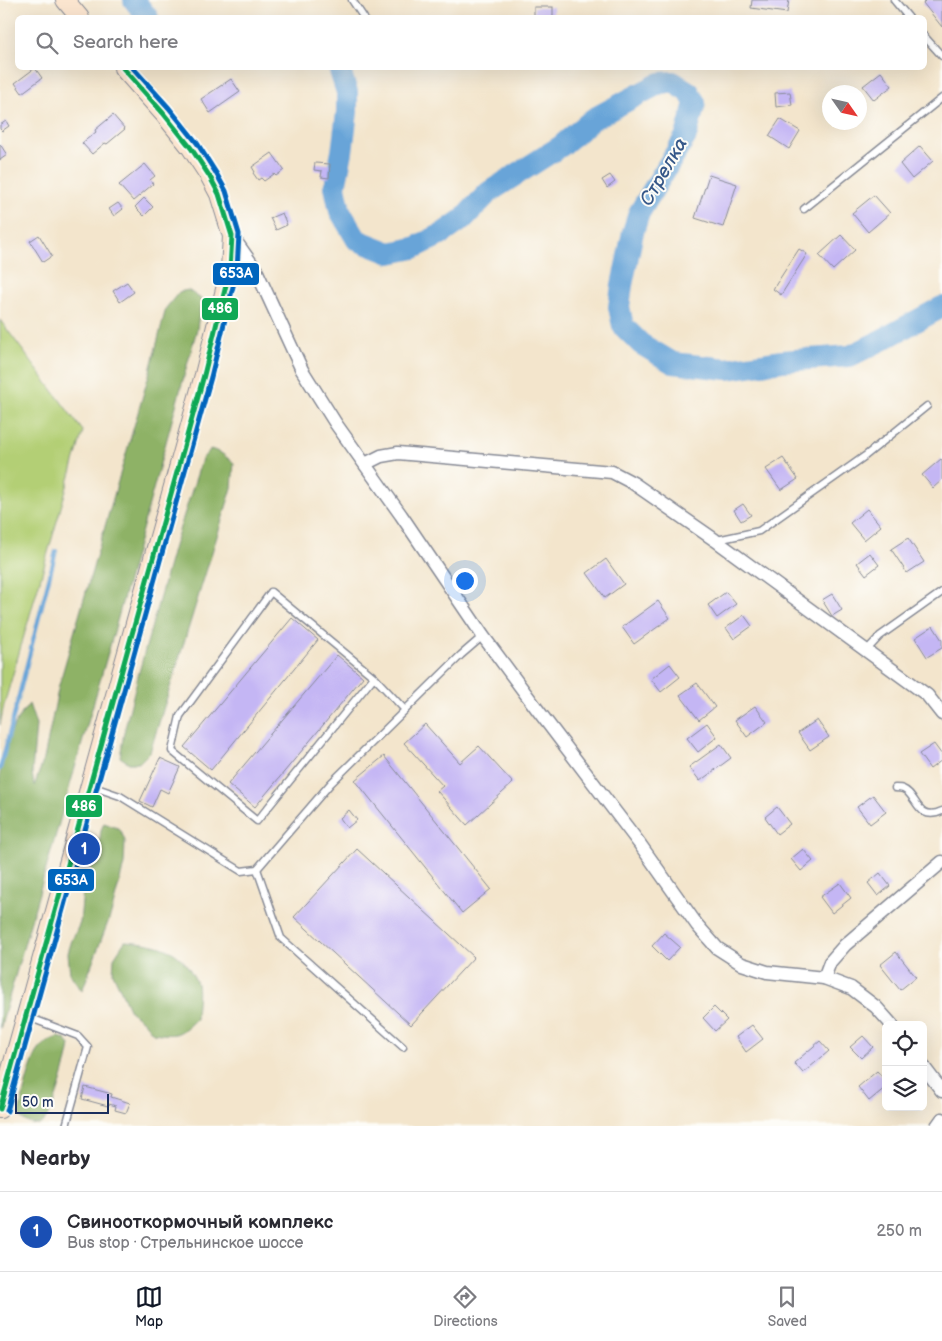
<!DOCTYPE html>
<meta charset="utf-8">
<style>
:root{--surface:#fff;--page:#f2f2f3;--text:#2b2b33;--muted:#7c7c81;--line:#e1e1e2;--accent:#111827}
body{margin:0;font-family:"Balsamiq Sans",sans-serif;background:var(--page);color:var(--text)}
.controls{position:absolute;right:15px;bottom:15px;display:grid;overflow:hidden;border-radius:8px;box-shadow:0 5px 20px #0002}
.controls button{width:45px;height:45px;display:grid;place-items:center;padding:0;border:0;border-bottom:1px solid var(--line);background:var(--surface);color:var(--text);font:25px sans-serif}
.compass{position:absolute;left:822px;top:85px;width:45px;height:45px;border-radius:50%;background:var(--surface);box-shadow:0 5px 20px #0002;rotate:124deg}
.scale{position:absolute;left:15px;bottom:12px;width:94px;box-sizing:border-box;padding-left:5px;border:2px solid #1b2f5e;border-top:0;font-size:14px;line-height:18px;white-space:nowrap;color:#1b2f5e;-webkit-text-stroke:4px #fdfcf7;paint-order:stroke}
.you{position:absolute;left:464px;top:580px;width:18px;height:18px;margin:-12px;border:4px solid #fff;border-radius:50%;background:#1a73e8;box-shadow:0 0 0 8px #1a73e833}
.badge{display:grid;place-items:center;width:32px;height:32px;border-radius:50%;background:var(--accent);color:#fff;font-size:16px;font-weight:700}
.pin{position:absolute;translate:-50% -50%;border:2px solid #fff;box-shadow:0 1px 5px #0006}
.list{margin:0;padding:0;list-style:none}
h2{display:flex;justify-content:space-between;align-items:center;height:65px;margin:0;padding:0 20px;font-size:21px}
h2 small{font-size:16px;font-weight:400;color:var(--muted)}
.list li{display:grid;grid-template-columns:32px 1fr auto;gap:15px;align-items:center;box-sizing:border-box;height:80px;padding:0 20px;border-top:1px solid var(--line)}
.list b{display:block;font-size:19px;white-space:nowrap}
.list p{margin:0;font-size:16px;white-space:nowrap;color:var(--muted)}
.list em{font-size:16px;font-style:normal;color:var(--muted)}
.icon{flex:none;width:28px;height:28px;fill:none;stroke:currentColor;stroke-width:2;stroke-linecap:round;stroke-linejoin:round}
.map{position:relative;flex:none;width:942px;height:1126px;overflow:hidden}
.search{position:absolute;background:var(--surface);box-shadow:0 5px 20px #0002;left:15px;right:15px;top:15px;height:55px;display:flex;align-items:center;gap:12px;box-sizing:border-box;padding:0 18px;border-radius:8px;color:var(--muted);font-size:19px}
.sheet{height:145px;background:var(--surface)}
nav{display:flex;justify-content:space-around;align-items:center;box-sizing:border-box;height:70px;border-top:1px solid var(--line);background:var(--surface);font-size:14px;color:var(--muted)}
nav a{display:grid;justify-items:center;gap:2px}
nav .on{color:var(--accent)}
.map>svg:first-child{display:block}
</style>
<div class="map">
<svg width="942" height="1126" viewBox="0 0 942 1126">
<rect width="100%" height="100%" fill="#fdfcf7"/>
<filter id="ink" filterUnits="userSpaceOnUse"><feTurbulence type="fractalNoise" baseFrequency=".02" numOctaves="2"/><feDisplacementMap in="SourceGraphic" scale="10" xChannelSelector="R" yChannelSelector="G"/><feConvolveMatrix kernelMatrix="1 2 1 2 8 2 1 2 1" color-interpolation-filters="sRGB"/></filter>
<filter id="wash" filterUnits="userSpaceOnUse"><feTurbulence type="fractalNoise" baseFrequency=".0096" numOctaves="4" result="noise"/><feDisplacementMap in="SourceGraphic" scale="20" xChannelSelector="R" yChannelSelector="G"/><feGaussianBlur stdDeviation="1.12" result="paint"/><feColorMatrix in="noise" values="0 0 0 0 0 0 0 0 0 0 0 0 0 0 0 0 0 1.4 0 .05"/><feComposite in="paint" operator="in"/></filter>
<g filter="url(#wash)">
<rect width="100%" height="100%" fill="#f3e5cc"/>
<!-- green -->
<path fill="#b3cf75" stroke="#677f6a" d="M0 320 83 431 4 705 0 725Z"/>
<!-- forest -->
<g fill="#8eb266" stroke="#547062">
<path d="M188 290 201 299 197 329 116 625 0 1029V765C7 740 12 724 29 704L36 725 32 772 34 786 44 759 59 685 150 371 166 308 179 292Z"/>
<path d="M211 449 221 453 234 463 232 488 150 752 139 763H129L120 757 124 732 139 672 174 546 202 459Z"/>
<path d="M104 823 120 829 125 841 124 864 111 914 82 991 70 974 68 953 72 940 80 923 83 890 91 867 99 848 101 830Z"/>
<path d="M125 941C150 943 176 946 190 970 192 974 196 979 197 984 199 995 196 1008 196 1019 178 1036 178 1036 153 1033L143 1021 130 1011 113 973 114 958Z"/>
<path d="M59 1037 65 1039 70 1045C68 1059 53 1118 41 1124 31 1126 24 1122 19 1115 22 1100 30 1061 39 1050 44 1043 51 1039 59 1037Z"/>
</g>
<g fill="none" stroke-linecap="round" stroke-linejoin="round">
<!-- stream -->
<path stroke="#67a4d8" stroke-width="4" d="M0 769 56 551"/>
<!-- river -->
<g stroke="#67a4d8" stroke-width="22">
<path d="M134 0 148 18"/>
<path d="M339 68 347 92V112L342 152 335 187 340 211 357 240 390 253 414 248 442 234 463 219 489 192 561 146 593 119 660 83 673 82 689 92 695 103 686 136 639 213 633 232 622 285 619 307 623 326 641 344 673 363 727 369 782 361 850 356 878 342 942 307"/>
</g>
</g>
<g id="blocks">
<!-- building -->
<g fill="#c4b6f4">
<path d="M752 0H789L787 13 751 8Z"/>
<path d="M926 0H942V27L923 3Z"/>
<rect x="534" y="7" width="19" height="11"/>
<path d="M35 68 42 78 22 93 15 83Z"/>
<path d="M881 72 892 86 874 100 863 86Z"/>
<path d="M231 79 240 92 210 113 201 99Z"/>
<path d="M790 92 792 105 776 107 775 93Z"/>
<path d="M113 115 125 129 107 144 105 143 92 154 82 143 96 132 95 130Z"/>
<path d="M780 119 800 131 789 149 769 136Z"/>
<path d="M6 121 9 126 2 131 0 129V125Z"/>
<path d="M0 144 7 155 0 160Z"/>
<path d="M920 146 933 161 912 179 900 164Z"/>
<path d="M272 153 284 170 276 176 274 174 264 181 261 178 258 180 253 173 255 172 252 167Z"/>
<path d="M315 163 330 164 329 178 321 177 322 171 314 170Z"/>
<path d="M145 164 155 176 150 180 153 184 133 201 119 185Z"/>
<path d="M610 175 615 182 607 188 602 180Z"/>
<path d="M709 175 737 184 723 227 695 218Z"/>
<path d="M874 195 890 213 868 232 852 213Z"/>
<path d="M144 198 153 207 144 216 135 207Z"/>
<path d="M118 203 123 209 114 216 109 209Z"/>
<path d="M282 213 287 225 276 230 270 218Z"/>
<path d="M39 235 52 256 43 262 30 241Z"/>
<path d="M841 235 855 250 833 270 819 255Z"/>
<path d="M799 249 807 254 781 295 773 289Z"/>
<path d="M127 282 134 292 120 302 113 291Z"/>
<path d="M783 458 798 479 781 490 766 469Z"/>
<path d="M941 459 942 460V480L933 488 922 475Z"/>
<path d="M743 504 751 515 741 521 734 510Z"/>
<path d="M867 509 881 526 864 540 850 523Z"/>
<path d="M908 538 924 562 907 573 891 549Z"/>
<path d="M870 553 879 565 866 575 857 563Z"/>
<path d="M606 559 624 584 605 598 587 573Z"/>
<path d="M726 592 736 604 717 618 708 605Z"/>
<path d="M832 594 842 610 832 616 822 600Z"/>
<path d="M658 601 670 618 634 644 622 627Z"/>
<path d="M744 615 752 626 734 639 726 628Z"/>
<path d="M292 618 318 640 211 770 184 747Z"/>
<path d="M933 626 942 640V648L927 657 915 638Z"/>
<path d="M337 655 363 677 255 807 228 784Z"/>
<path d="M670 664 680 677 661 692 651 679Z"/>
<path d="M697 683 715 707 699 720 680 695Z"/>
<path d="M755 706 767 722 747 737 735 720Z"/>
<path d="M817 720 829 737 810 750 798 733Z"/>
<path d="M707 723 717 737 698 752 687 738Z"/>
<path d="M425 724 460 763 479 746 513 783 467 825 437 791 443 786 404 743Z"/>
<path d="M721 744 731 758 700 781 689 767Z"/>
<path d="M934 744 942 755V760L930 769 919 754Z"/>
<path d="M384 756 491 889 462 913 355 780Z"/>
<path d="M160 758 180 767 168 793 160 789 152 807 140 801Z"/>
<path d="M873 795 886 812 870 824 857 807Z"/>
<path d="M777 807 790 824 777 834 765 817Z"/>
<path d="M349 810 357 820 347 828 340 818Z"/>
<path d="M357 849 474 957 411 1025 294 917Z"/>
<path d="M803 849 813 861 801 871 791 859Z"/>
<path d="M880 873 890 886 878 896 868 883Z"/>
<path d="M840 883 851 898 832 913 820 897Z"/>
<path d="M664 933 680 947 667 961 652 946Z"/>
<path d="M896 952 916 977 900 990 880 965Z"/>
<path d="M714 1007 727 1020 715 1031 703 1018Z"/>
<path d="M752 1025 763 1039 746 1052 736 1037Z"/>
<path d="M863 1036 873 1047 861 1058 850 1047Z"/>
<path d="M820 1041 829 1051 803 1073 794 1063Z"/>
<path d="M877 1071 886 1081V1087L869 1101 858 1087Z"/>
<path d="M85 1087 112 1094 111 1097 130 1103 126 1113 115 1110 116 1106 109 1104 108 1106 82 1099Z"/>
</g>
</g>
</g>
<g filter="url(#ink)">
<use href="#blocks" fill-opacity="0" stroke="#878a95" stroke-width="1"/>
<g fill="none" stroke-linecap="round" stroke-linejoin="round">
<!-- service casing -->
<g stroke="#878a95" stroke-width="9">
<g id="service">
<path d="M352 0 364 18"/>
<path d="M894 0 909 18"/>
<path d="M924 36 942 56"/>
<path d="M804 209 942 98"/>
<path d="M717 540 759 531 865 456 927 406"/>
<path d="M866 651 880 636 942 592"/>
<path d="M374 677 257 821 172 751 180 716 271 592 374 677 405 710"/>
<path d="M91 786 120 796 241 871 257 869 331 783 461 655 483 636"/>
<path d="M895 788C897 788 901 788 903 789 917 794 917 823 942 811"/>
<path d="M257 869 281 938 403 1047"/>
<path d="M28 1017 78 1036 88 1047 66 1126"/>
</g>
</g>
<!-- minor casing -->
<g stroke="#878a95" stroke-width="15">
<g id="minor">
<path d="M232 236 256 270 302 370 336 424 401 515 483 636 537 709 639 843 697 925 717 948 742 964 767 972 824 978 851 988 876 1007 892 1025"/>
<path d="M365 464 381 456 398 453 612 472 633 483 715 540 927 695 942 714"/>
<path d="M824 978 830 962 845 945 942 862"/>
<path d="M923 1066 942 1091"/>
<path d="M937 1126 942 1119"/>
</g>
</g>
<!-- secondary casing -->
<g stroke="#878a95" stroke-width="20">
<g id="secondary">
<path d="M65 0 80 18"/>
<path d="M0 1109 204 375 230 269 232 236 219 194 210 177 191 148 163 113 123 68"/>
</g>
</g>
<!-- service -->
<use href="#service" stroke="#fff" stroke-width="6"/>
<!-- minor -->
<use href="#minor" stroke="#fff" stroke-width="12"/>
<!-- secondary -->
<use href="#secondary" stroke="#fbe5cf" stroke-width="18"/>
<!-- bus-1 casing -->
<g stroke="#fdfcf7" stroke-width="9">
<path id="bus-1" d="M0 1109 204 375 230 269 232 236 219 194 210 177 191 148 163 113 123 68"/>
</g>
<!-- bus-2 casing -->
<g stroke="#fdfcf7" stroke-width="9">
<path id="bus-2" d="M7 1111 211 377 237 270 239 234 226 191 216 173 197 143 169 108 133 68"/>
</g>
<!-- bus-1 -->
<use href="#bus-1" stroke="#10a855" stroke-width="5"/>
<!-- bus-2 -->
<use href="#bus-2" stroke="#0065bd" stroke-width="5"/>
</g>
</g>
<g text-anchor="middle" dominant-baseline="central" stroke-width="4" stroke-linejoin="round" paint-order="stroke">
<!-- water labels -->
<g font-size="19" font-style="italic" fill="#365889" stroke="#fdfcf7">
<text transform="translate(664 172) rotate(-60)">Стрелка</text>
</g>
</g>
<g stroke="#fdfcf7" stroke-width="2">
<rect x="212" y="262" width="48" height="24" rx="5" fill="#0065bd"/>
<rect x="201" y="297" width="38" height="24" rx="5" fill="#10a855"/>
<rect x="65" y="794" width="38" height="24" rx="5" fill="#10a855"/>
<rect x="47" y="868" width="48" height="24" rx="5" fill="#0065bd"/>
</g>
<g font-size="14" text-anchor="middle" font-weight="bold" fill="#fff">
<text x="236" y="278">653А</text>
<text x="220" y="313">486</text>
<text x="84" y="811">486</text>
<text x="71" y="885">653А</text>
</g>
</svg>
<div class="controls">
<button><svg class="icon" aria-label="locate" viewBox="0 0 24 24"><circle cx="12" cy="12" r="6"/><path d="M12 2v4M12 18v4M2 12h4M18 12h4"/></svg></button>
<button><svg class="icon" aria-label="layers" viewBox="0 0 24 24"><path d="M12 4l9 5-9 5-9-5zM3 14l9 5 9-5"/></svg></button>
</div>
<svg class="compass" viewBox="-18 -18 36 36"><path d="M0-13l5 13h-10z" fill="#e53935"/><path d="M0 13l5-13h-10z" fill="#7c7c81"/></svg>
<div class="scale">50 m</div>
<div class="you"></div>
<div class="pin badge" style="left:84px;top:849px;background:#1a4fb4">1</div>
<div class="search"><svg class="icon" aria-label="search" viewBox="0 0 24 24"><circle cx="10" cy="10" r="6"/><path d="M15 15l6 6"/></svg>Search here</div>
</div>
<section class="sheet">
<h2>Nearby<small></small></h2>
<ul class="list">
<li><span class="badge" style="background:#1a4fb4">1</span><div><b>Свинооткормочный комплекс</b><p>Bus stop · Стрельнинское шоссе</p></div><em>250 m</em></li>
</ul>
</section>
<nav>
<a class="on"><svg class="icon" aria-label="map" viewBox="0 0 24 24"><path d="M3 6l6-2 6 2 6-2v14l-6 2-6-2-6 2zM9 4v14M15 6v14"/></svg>Map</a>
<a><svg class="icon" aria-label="directions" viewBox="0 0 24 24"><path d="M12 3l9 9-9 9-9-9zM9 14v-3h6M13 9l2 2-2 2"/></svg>Directions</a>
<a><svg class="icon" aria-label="saved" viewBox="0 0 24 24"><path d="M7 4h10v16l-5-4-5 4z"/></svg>Saved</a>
</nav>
